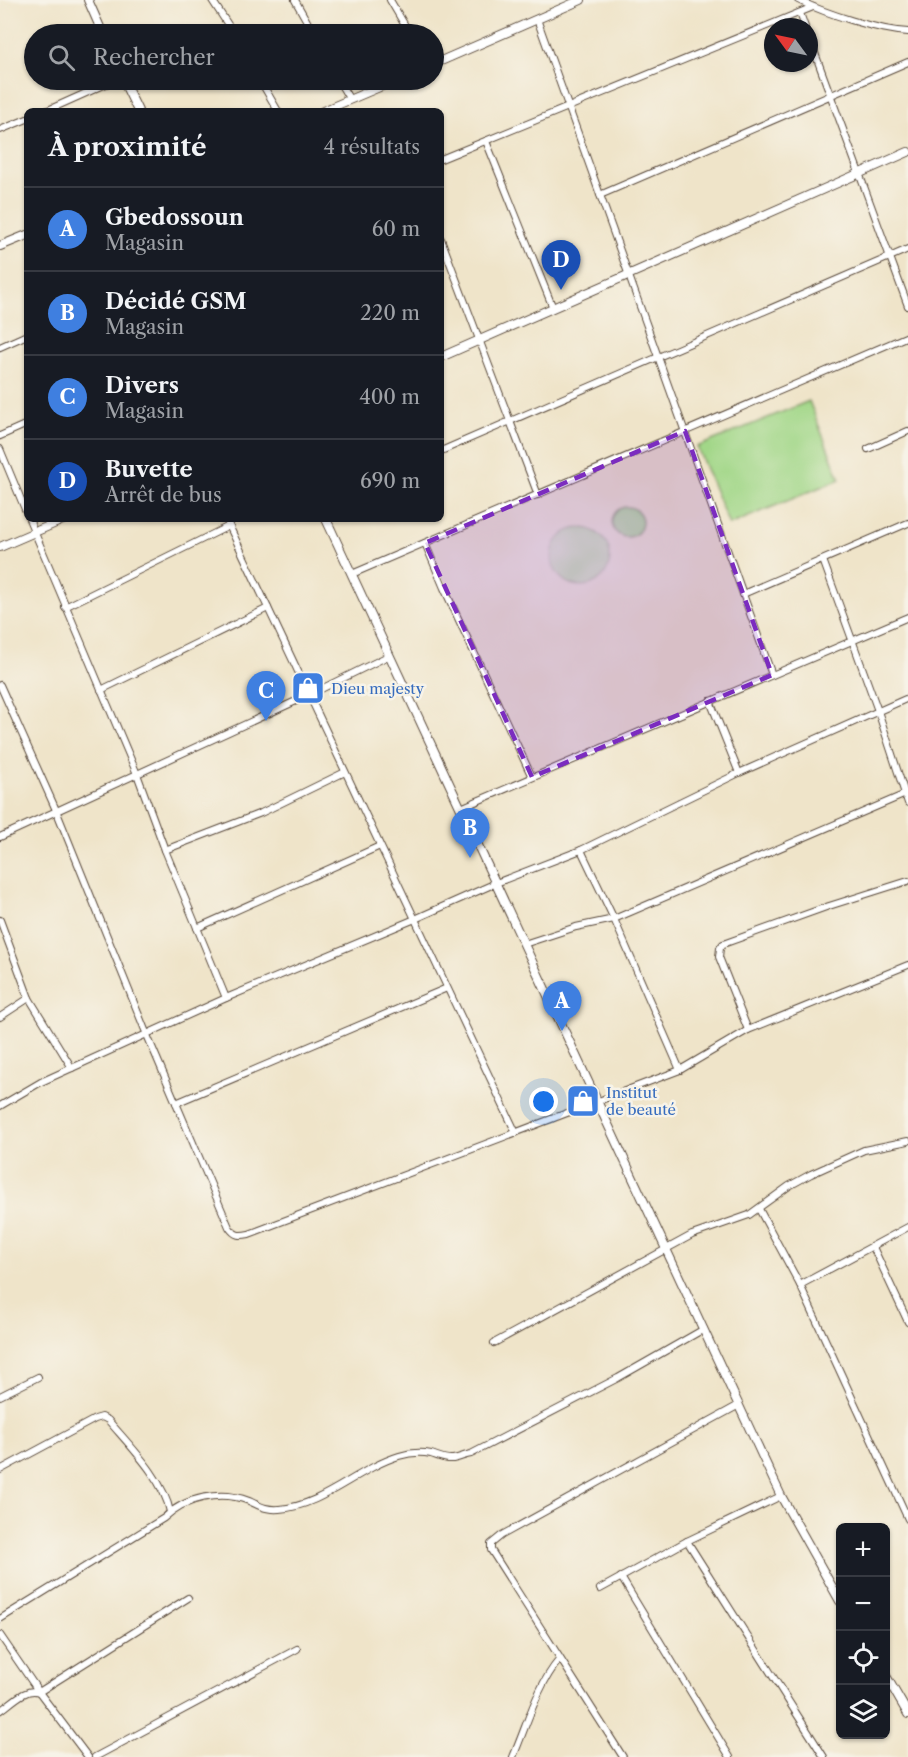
<!DOCTYPE html>
<html lang="fr">
<meta charset="utf-8">
<style>
:root{--surface:#171b24;--page:#20242c;--text:#f1f3f6;--muted:#9ea1a6;--line:#363941;--accent:#b45309}
body{margin:0;font-family:"Libre Caslon Text",serif;background:var(--page);color:var(--text)}
.controls{position:absolute;right:18px;bottom:18px;display:grid;overflow:hidden;border-radius:9px;box-shadow:0 2px 4px #0004}
.controls button{width:54px;height:54px;display:grid;place-items:center;padding:0;border:0;border-bottom:2px solid var(--line);background:var(--surface);color:var(--text);font:30px sans-serif}
.compass{position:absolute;left:764px;top:18px;width:54px;height:54px;border-radius:50%;background:var(--surface);box-shadow:0 2px 4px #0004;rotate:303deg}
.you{position:absolute;left:544px;top:1102px;width:21px;height:21px;margin:-15px;border:4px solid #fff;border-radius:50%;background:#1a73e8;box-shadow:0 0 0 9px #1a73e833}
.badge{display:grid;place-items:center;width:39px;height:39px;border-radius:50%;background:var(--accent);color:#fff;font-size:20px;font-weight:700}
.pin{position:absolute;translate:-50% -50px;filter:drop-shadow(0 2px 3px #0008)}
.pin::after{content:'';position:absolute;top:32px;width:21px;height:18px;background:inherit;clip-path:polygon(0 0,100% 0,50% 100%)}
.list{margin:0;padding:0;list-style:none}
h2{display:flex;justify-content:space-between;align-items:center;height:78px;margin:0;padding:0 24px;font-size:26px}
h2 small{font-size:20px;font-weight:400;color:var(--muted)}
.list li{display:grid;grid-template-columns:39px 1fr auto;gap:18px;align-items:center;box-sizing:border-box;height:84px;padding:0 24px;border-top:2px solid var(--line)}
.list b{display:block;font-size:22px;white-space:nowrap}
.list p{margin:0;font-size:20px;white-space:nowrap;color:var(--muted)}
.list em{font-size:20px;font-style:normal;color:var(--muted)}
.icon{flex:none;width:33px;height:33px;fill:none;stroke:currentColor;stroke-width:2;stroke-linecap:round;stroke-linejoin:round}
.map{position:relative;flex:none;width:908px;height:1757px;overflow:hidden}
.search{position:absolute;background:var(--surface);box-shadow:0 2px 4px #0004;left:24px;top:24px;width:420px;height:66px;display:flex;align-items:center;gap:15px;box-sizing:border-box;padding:0 21px;border-radius:33px;color:var(--muted);font-size:22px}
.panel{position:absolute;background:var(--surface);box-shadow:0 2px 4px #0004;left:24px;top:108px;width:420px;height:414px;border-radius:9px}
.map>svg:first-child{display:block}
</style>
<div class="map">
<svg width="908" height="1757" viewBox="0 0 908 1757">
<rect width="100%" height="100%" fill="#f7f3e8"/>
<filter id="ink" filterUnits="userSpaceOnUse"><feTurbulence type="fractalNoise" baseFrequency=".0167" numOctaves="2"/><feDisplacementMap in="SourceGraphic" scale="12" xChannelSelector="R" yChannelSelector="G"/><feConvolveMatrix kernelMatrix="1 2 1 2 8 2 1 2 1" color-interpolation-filters="sRGB"/></filter>
<filter id="wash" filterUnits="userSpaceOnUse"><feTurbulence type="fractalNoise" baseFrequency=".008" numOctaves="4" result="noise"/><feDisplacementMap in="SourceGraphic" scale="24" xChannelSelector="R" yChannelSelector="G"/><feGaussianBlur stdDeviation="1.35" result="paint"/><feColorMatrix in="noise" values="0 0 0 0 0 0 0 0 0 0 0 0 0 0 0 0 0 1.4 0 .05"/><feComposite in="paint" operator="in"/></filter>
<g filter="url(#wash)">
<rect width="100%" height="100%" fill="#efe4c9"/>
<!-- green -->
<g fill="#a2d788" stroke="#6e8053" stroke-width="1.5">
<path d="M809 401 840 479 729 525 697 447Z"/>
<circle cx="627" cy="522" r="15"/>
<circle cx="581" cy="557" r="29"/>
</g>
</g>
<g filter="url(#ink)">
<g fill="none" stroke-linecap="round" stroke-linejoin="round">
<!-- minor casing -->
<g stroke="#564638" stroke-width="8">
<g id="minor">
<path d="M212 0 234 34"/>
<path d="M295 0 314 34"/>
<path d="M390 0 410 34"/>
<path d="M798 0C827 14 877 30 908 32"/>
<path d="M800 13 805 27"/>
<path d="M537 19 772 675"/>
<path d="M809 37 908 306"/>
<path d="M260 80 278 111"/>
<path d="M338 80 350 100"/>
<path d="M46 111 115 80"/>
<path d="M0 130 27 119"/>
<path d="M486 141 553 308"/>
<path d="M441 159 813 7"/>
<path d="M600 195 908 62"/>
<path d="M441 239 538 495"/>
<path d="M0 347 27 335"/>
<path d="M0 436 27 424"/>
<path d="M0 449 27 514"/>
<path d="M868 449 908 431"/>
<path d="M441 451 908 249"/>
<path d="M29 519 137 774 165 850 226 998"/>
<path d="M226 519 516 1133"/>
<path d="M425 543 444 588 532 777"/>
<path d="M823 560 878 711 908 803"/>
<path d="M352 574 908 336"/>
<path d="M743 594 908 523"/>
<path d="M65 607 229 526"/>
<path d="M0 685 56 810 147 1035 229 1227C235 1236 239 1236 249 1234L680 1070 748 1030 908 965"/>
<path d="M101 690 268 608"/>
<path d="M710 701 739 773"/>
<path d="M461 808 908 617"/>
<path d="M0 837 309 695 390 655"/>
<path d="M165 850 261 813 345 772"/>
<path d="M581 850 614 919 680 1070"/>
<path d="M0 920 29 998 72 1068"/>
<path d="M197 928 380 846"/>
<path d="M524 944 576 927 614 919 908 793"/>
<path d="M0 1017 29 998"/>
<path d="M748 1030 719 957 720 948 723 944 829 906 908 881"/>
<path d="M176 1103 447 988"/>
<path d="M0 1106 41 1082 226 998 415 919 496 883 581 850 739 773 908 698"/>
<path d="M759 1209 800 1285 908 1519"/>
<path d="M873 1247 908 1322"/>
<path d="M800 1285 908 1227"/>
<path d="M494 1343 692 1235 749 1215 789 1186 811 1174 864 1150 908 1141"/>
<path d="M0 1396 38 1377"/>
<path d="M0 1470 95 1419 102 1417 108 1420C129 1445 164 1479 170 1512"/>
<path d="M687 1541 824 1757"/>
<path d="M621 1577 730 1757"/>
<path d="M600 1589 687 1541 781 1496"/>
<path d="M0 1619 164 1518C185 1497 221 1490 249 1501 260 1506 266 1510 279 1509 323 1506 357 1469 399 1456 409 1453 421 1452 431 1454 438 1456 445 1460 453 1459 459 1458 465 1455 471 1454L618 1378 704 1329"/>
<path d="M0 1635 39 1692 88 1757"/>
<path d="M0 1711C11 1704 25 1687 39 1692L188 1598"/>
<path d="M95 1757 297 1649"/>
<path d="M513 1757C527 1725 537 1686 559 1660"/>
<path d="M623 1757 491 1550V1544L502 1535 739 1405"/>
</g>
</g>
<!-- tertiary casing -->
<g stroke="#564638" stroke-width="10">
<g id="tertiary">
<path d="M88 0 103 34"/>
<path d="M434 64 581 0"/>
<path d="M123 80 138 111"/>
<path d="M323 111 396 80"/>
<path d="M0 246 27 235"/>
<path d="M441 357 908 152"/>
<path d="M326 519 781 1496 840 1601"/>
<path d="M0 547 65 519"/>
<path d="M886 1676 908 1714"/>
</g>
</g>
<!-- minor -->
<use href="#minor" stroke="#fff" stroke-width="6"/>
<!-- tertiary -->
<use href="#tertiary" stroke="#fff" stroke-width="8"/>
</g>
</g>
<!-- marked area -->
<path fill="#7b2cbf" fill-opacity="0.2" stroke="#7b2cbf" stroke-width="4.5" stroke-dasharray="12 8" stroke-linejoin="round" d="M685 431 772 675 532 777 425 543Z"/>
<!-- icons -->
<defs>
<g id="shop-square" transform="scale(1.725)"><rect x="-9" y="-9" width="18" height="18" rx="4" fill="#3f7fe0" stroke="#f7f3e8"/><path d="M-5-2.5h2.3a2.7 3.5 0 0 1 5.4 0H5L5.5 6h-11ZM-1.5-2.5h3a1.5 2.3 0 0 0-3 0Z" fill="#fff"/></g>
</defs>
<g fill-rule="evenodd">
<use href="#shop-square" x="308" y="688"/>
<use href="#shop-square" x="583" y="1101"/>
</g>
<g text-anchor="middle" dominant-baseline="central" stroke-width="5" stroke-linejoin="round" paint-order="stroke">
<!-- shop labels -->
<g font-size="15" fill="#366cbe" stroke="#f7f3e8" text-anchor="start">
<text x="331" y="688">Dieu majesty</text>
<text x="606" y="1092">Institut<tspan x="606" dy="17">de beauté</tspan></text>
</g>
</g>
</svg>
<div class="controls">
<button>+</button>
<button>−</button>
<button><svg class="icon" aria-label="locate" viewBox="0 0 24 24"><circle cx="12" cy="12" r="6"/><path d="M12 2v4M12 18v4M2 12h4M18 12h4"/></svg></button>
<button><svg class="icon" aria-label="layers" viewBox="0 0 24 24"><path d="M12 4l9 5-9 5-9-5zM3 14l9 5 9-5"/></svg></button>
</div>
<svg class="compass" viewBox="-18 -18 36 36"><path d="M0-13l5 13h-10z" fill="#e53935"/><path d="M0 13l5-13h-10z" fill="#9ea1a6"/></svg>
<div class="you"></div>
<div class="pin badge" style="left:562px;top:1031px;background:#3f7fe0">A</div>
<div class="pin badge" style="left:470px;top:858px;background:#3f7fe0">B</div>
<div class="pin badge" style="left:266px;top:721px;background:#3f7fe0">C</div>
<div class="pin badge" style="left:561px;top:290px;background:#1a4fb4">D</div>
<div class="search"><svg class="icon" aria-label="search" viewBox="0 0 24 24"><circle cx="10" cy="10" r="6"/><path d="M15 15l6 6"/></svg>Rechercher</div>
<section class="panel">
<h2>À proximité<small>4 résultats</small></h2>
<ul class="list">
<li><span class="badge" style="background:#3f7fe0">A</span><div><b>Gbedossoun</b><p>Magasin</p></div><em>60 m</em></li>
<li><span class="badge" style="background:#3f7fe0">B</span><div><b>Décidé GSM</b><p>Magasin</p></div><em>220 m</em></li>
<li><span class="badge" style="background:#3f7fe0">C</span><div><b>Divers</b><p>Magasin</p></div><em>400 m</em></li>
<li><span class="badge" style="background:#1a4fb4">D</span><div><b>Buvette</b><p>Arrêt de bus</p></div><em>690 m</em></li>
</ul>
</section>
</div>
